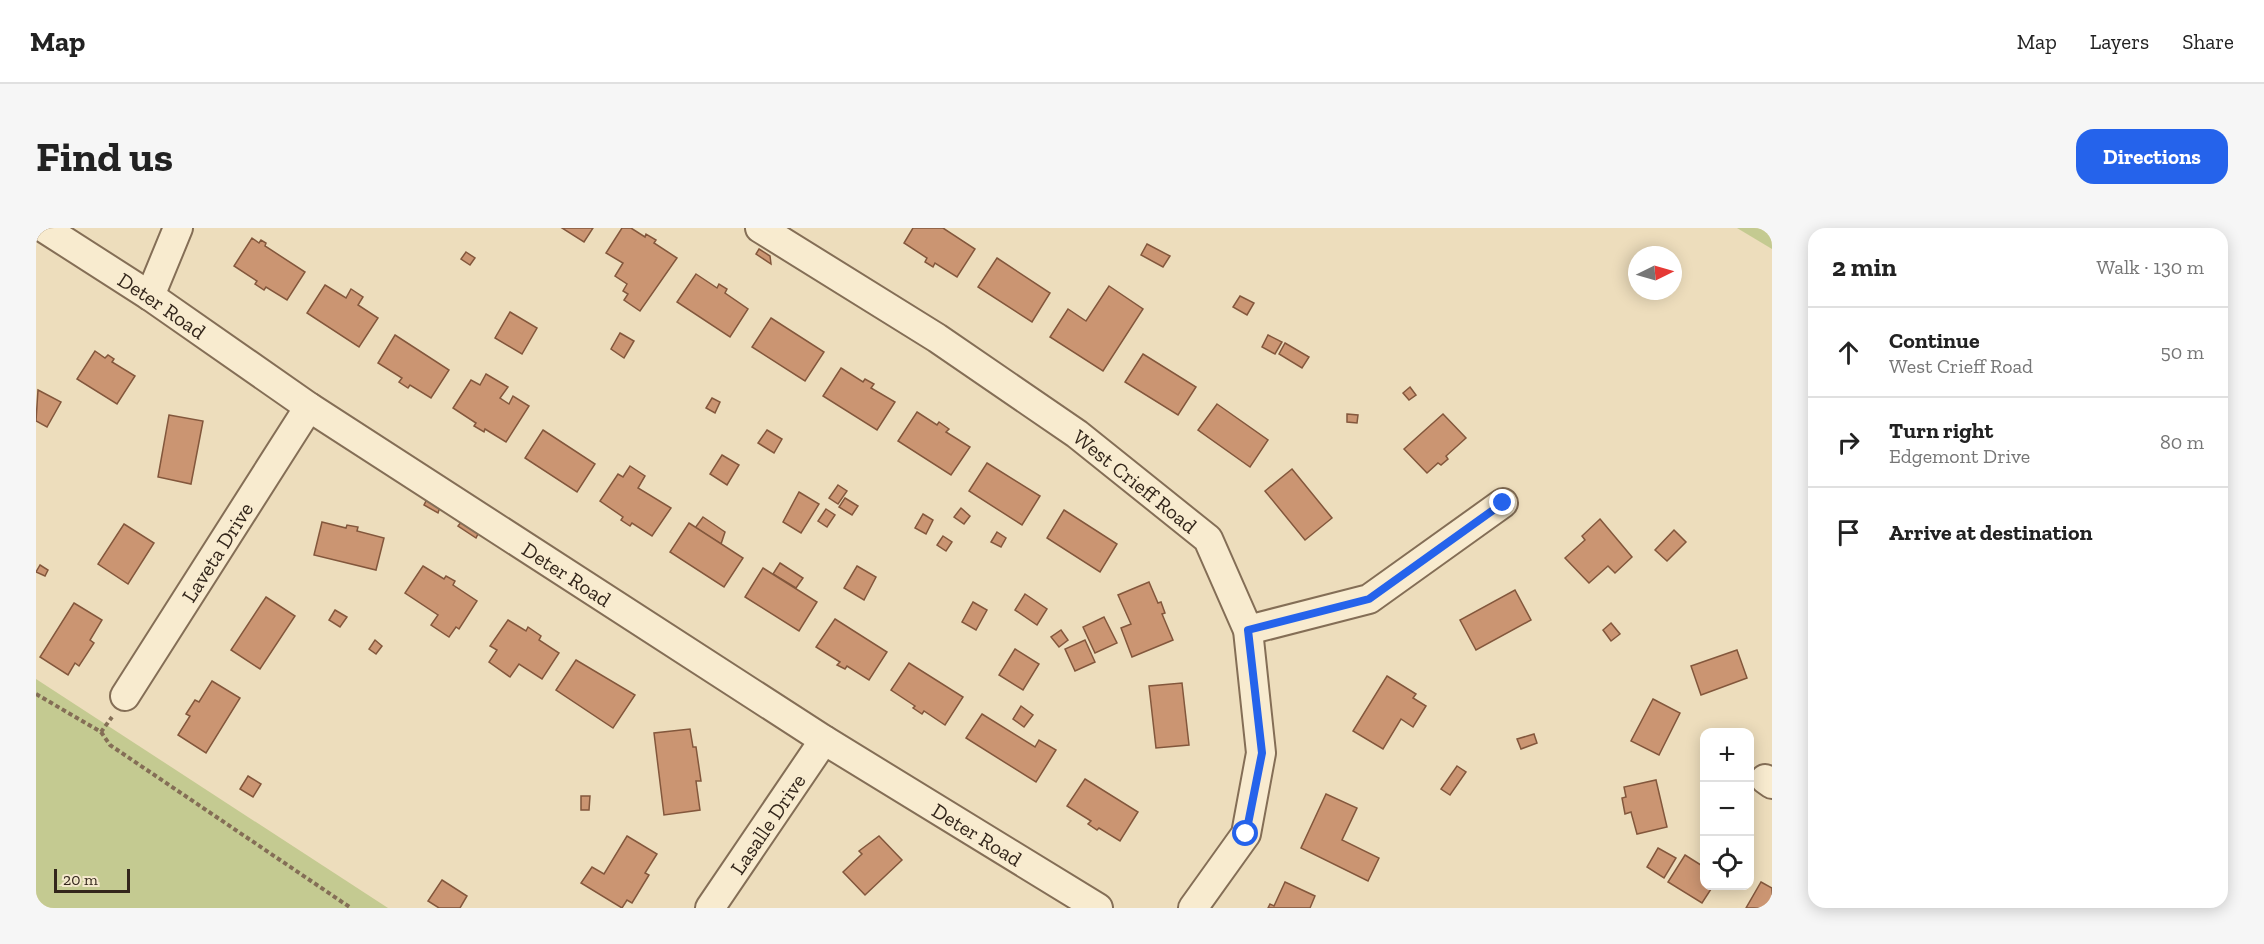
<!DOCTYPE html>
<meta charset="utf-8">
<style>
:root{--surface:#fff;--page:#f6f6f6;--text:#222;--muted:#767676;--line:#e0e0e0;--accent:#2563eb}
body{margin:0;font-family:"Zilla Slab",serif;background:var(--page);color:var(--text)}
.controls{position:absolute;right:18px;bottom:18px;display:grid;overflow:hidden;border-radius:12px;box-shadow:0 3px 15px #0003}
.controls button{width:54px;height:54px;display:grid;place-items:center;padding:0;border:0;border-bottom:2px solid var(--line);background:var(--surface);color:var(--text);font:30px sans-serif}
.compass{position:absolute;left:1592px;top:18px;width:54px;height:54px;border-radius:50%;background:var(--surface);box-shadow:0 3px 15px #0003;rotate:85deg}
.scale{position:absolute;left:18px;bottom:15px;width:76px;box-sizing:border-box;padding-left:6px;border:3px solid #33261b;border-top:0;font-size:16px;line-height:21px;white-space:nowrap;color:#33261b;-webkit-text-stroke:4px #f4e8cc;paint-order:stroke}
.stop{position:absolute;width:18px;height:18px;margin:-14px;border:4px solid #2563eb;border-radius:50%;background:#fff}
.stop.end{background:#2563eb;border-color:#fff;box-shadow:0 2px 6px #0008}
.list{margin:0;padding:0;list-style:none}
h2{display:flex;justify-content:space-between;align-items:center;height:78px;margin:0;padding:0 24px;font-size:26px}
h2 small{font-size:20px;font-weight:400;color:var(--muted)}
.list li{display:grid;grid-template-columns:39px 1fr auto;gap:18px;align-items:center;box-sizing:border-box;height:90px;padding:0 24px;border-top:2px solid var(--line)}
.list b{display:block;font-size:22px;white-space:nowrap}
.list p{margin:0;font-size:20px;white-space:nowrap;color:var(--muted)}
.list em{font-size:20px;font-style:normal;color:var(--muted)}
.icon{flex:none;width:33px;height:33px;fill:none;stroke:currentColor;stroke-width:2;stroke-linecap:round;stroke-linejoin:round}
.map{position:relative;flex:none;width:1736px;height:680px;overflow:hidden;border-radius:18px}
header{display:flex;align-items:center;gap:36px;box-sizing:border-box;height:84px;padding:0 30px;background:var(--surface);border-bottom:2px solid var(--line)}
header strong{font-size:28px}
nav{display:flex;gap:33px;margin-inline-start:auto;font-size:21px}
.intro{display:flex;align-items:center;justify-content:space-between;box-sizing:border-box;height:144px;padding:0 36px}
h1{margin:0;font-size:42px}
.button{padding:15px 27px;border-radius:18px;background:var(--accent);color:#fff;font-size:21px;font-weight:700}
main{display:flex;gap:36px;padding:0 36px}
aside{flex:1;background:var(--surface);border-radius:18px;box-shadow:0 3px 15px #0003}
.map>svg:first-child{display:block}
</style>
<header>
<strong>Map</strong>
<nav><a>Map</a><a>Layers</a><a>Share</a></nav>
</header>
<div class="intro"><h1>Find us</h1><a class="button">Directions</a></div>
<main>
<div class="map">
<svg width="1736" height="680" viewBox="0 0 1736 680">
<rect width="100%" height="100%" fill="#edddbc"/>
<!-- green -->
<g fill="#c4ca91">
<path d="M1701 0H1736V21Z"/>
<path d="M0 451 352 680H0Z"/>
</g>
<!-- building -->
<g fill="#cb9572" stroke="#83573c" stroke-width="1.5">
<path d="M526 0H557L548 14Z"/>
<path d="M586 0H595L609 9 610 6 620 12 618 15 641 30 604 83 588 72 592 66 587 63 591 56 579 48 587 35 570 25Z"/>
<path d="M877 0H907L939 21 921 49 899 35 897 39 889 34 891 30 868 15Z"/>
<path d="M216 10 223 15 225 12 230 15 229 18 269 44 251 72 230 59 228 62 219 56 221 53 198 38Z"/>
<path d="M1111 16 1134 28 1127 39 1105 27Z"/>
<path d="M723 21 734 28 735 36 720 26Z"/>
<path d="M430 24 439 30 434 37 425 31Z"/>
<path d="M961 30 1014 65 996 94 942 59Z"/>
<path d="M660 46 681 60 683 56 691 61 689 65 712 81 694 109 641 74Z"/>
<path d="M289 57 310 70 315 61 327 69 322 77 342 90 323 119 271 85Z"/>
<path d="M1073 58 1107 81 1067 143 1014 109 1032 81 1050 93Z"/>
<path d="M1204 68 1218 75 1211 87 1197 79Z"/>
<path d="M474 84 501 100 486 126 459 110Z"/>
<path d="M735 90 788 124 769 153 716 119Z"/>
<path d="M584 105 598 113 588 130 575 121Z"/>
<path d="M359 107 413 142 395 170 374 157 372 160 363 154 366 150 342 135Z"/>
<path d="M1232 107 1246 114 1239 126 1226 119Z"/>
<path d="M1249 115 1273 129 1266 140 1243 126Z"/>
<path d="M59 123 69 130 72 127 78 131 76 134 99 148 81 176 41 151Z"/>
<path d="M1107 126 1160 159 1142 187 1089 154Z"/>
<path d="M805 140 827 154 829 151 838 156 835 160 859 174 841 202 787 168Z"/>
<path d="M450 146 472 159 464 170 473 176 477 168 493 178 470 214 449 201 448 204 438 198 440 195 417 180 435 152 444 157Z"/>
<path d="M1374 159 1380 167 1373 172 1367 165Z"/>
<path d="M2 162 25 174 11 199 0 193Z"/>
<path d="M676 170 684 174 679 185 670 180Z"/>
<path d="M1181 176 1232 212 1214 239 1162 202Z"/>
<path d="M881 184 901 197 903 194 913 201 910 204 934 219 915 247 862 213Z"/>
<path d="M1311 186 1322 187 1321 195 1311 194Z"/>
<path d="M1407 186 1430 210 1410 228 1412 231 1405 237 1402 235 1391 245 1368 221Z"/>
<path d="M133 187 167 193 155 256 122 249Z"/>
<path d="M507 202 559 236 541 264 489 230Z"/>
<path d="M731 202 746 211 738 225 722 215Z"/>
<path d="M686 227 703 237 691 257 674 246Z"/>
<path d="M951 235 1004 268 986 297 933 263Z"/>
<path d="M594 238 609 248 602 260 635 280 616 308 596 295 594 298 585 292 587 289 564 273 582 246 587 249Z"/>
<path d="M1256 241 1296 290 1269 312 1229 263Z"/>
<path d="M802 257 811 263 802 276 793 270Z"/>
<path d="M763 264 783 276 765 305 747 294Z"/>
<path d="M809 270 822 278 816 287 803 279Z"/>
<path d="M391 271 404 279 402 285 388 277Z"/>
<path d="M925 280 934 288 928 296 918 289Z"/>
<path d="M790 281 799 287 791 299 782 293Z"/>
<path d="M1028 282 1081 316 1064 344 1011 310Z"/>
<path d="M887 286 897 292 890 306 879 300Z"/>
<path d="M667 289 689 304 685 316 659 300Z"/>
<path d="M1564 291 1596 329 1579 345 1572 338 1553 355 1529 330 1549 312 1546 308Z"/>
<path d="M426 293 443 304 440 310 422 298Z"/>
<path d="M286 294 310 300 311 297 322 299 321 303 348 310 340 342 278 327Z"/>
<path d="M653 295 707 330 688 359 634 324Z"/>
<path d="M88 296 118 315 92 356 62 336Z"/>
<path d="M1638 302 1650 314 1631 333 1619 322Z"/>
<path d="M961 304 970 310 965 319 955 314Z"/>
<path d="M907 308 916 314 910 323 901 317Z"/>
<path d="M744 335 767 350 760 360 737 346Z"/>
<path d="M4 337 12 342 9 348 0 344Z"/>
<path d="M387 338 408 351 410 348 419 353 417 357 441 373 423 401 420 399 413 409 395 397 402 387 369 365Z"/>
<path d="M821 338 840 349 828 372 808 360Z"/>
<path d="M727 340 781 374 763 403 709 369Z"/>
<path d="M1113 354 1122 375 1125 374 1129 385 1126 386 1137 412 1096 429 1085 400 1095 396 1082 367Z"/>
<path d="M1479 362 1495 392 1440 422 1424 392Z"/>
<path d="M989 366 1011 381 1001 397 979 382Z"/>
<path d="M230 369 259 388 224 441 195 422Z"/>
<path d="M937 374 951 382 940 402 926 394Z"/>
<path d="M38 375 66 392 54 412 58 415 43 438 39 435 32 447 4 429Z"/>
<path d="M299 382 311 389 304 399 293 392Z"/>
<path d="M1068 389 1081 415 1059 425 1047 399Z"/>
<path d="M799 391 851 424 833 452 811 438 809 441 801 437 804 434 780 419Z"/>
<path d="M472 392 490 403 492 399 505 408 503 412 523 425 506 451 483 436 474 449 453 434 461 422 454 418Z"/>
<path d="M1575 395 1584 406 1575 413 1567 402Z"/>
<path d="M1025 402 1032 412 1023 419 1015 409Z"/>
<path d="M339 412 346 418 340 426 333 421Z"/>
<path d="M1049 412 1059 434 1039 443 1029 421Z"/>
<path d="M979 421 1003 436 987 462 963 447Z"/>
<path d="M1701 422 1711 450 1665 467 1655 438Z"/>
<path d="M540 432 599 467 577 500 520 462Z"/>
<path d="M873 435 927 469 909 497 888 483 886 486 877 480 879 478 855 462Z"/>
<path d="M1351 448 1380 466 1377 470 1390 478 1377 499 1365 491 1347 521 1317 503Z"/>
<path d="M176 453 204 470 170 525 142 507 154 488 150 486 159 472 163 474Z"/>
<path d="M1146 455 1153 517 1120 520 1113 458Z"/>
<path d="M1617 471 1644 485 1623 527 1595 513Z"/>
<path d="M985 478 997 487 988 499 977 491Z"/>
<path d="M946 486 999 519 1003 512 1020 522 1000 554 930 510Z"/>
<path d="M654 501 657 519H660L665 553H660L664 582 628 587 618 505Z"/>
<path d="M1498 506 1501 515 1485 521 1481 511Z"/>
<path d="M1421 538 1430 544 1414 567 1405 561Z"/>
<path d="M212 548 225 556 217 569 204 561Z"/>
<path d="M1049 551 1102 584 1084 613 1063 600 1061 602 1052 596 1055 593 1031 578Z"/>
<path d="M1620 552 1631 599 1601 606 1595 584 1589 586 1586 570 1590 569 1588 559Z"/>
<path d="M1290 566 1321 580 1306 612 1343 630 1332 653 1265 620Z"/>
<path d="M545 568H554L553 582H545Z"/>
<path d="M591 608 621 626 609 645 613 647 596 675 591 672 586 680 545 655 556 639 568 646Z"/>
<path d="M843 608 866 632 829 667 807 644 826 626 823 623Z"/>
<path d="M1622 620 1640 630 1628 650 1611 639Z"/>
<path d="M1649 627 1668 639V658H1677L1666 675 1632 654Z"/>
<path d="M406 652 431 668 424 680H403L392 673Z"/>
<path d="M1249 654 1279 668 1274 680H1232L1234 676 1238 678Z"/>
<path d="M1725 654 1736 660V680H1710Z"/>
</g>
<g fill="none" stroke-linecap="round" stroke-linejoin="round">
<!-- minor casing -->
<g stroke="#846e56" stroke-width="32">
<g id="minor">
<path id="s1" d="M8 0 114 68 273 179 788 512 1062 680"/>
<path id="s2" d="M724 0 901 110 1041 206 1172 311 1212 402 1225 525 1210 606 1157 680"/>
<path d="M114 68 142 0"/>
<path d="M1212 402 1333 371 1467 275"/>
<path id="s3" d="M89 468 273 179"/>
<path d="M1729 551 1736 556"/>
<path id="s4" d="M674 680 788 512"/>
</g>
</g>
<!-- path -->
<g stroke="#846e56" stroke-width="4" stroke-dasharray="4.5 3" stroke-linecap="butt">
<path d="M0 466 65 504 76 489"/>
<path d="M65 504 74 517 315 680"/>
</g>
<!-- minor -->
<use href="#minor" stroke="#f8ebcf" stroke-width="28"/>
</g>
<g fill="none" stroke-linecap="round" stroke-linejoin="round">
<!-- route -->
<path stroke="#2563eb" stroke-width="8" d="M1210 606 1226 525 1212 402 1333 371 1467 275"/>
</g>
<g text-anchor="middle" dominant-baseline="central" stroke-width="4.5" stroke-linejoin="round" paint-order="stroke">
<!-- street labels -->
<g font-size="21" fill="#33261b" stroke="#f4e8cc">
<text stroke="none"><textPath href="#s1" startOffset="141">Deter Road</textPath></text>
<text stroke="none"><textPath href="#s2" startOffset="453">West Crieff Road</textPath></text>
<text stroke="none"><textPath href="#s3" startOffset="171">Laveta Drive</textPath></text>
<text stroke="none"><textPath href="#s1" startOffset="627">Deter Road</textPath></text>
<text stroke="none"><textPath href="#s4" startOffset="102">Lasalle Drive</textPath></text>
<text stroke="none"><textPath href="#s1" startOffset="1113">Deter Road</textPath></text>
</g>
</g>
</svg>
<div class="controls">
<button>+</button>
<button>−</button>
<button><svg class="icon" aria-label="locate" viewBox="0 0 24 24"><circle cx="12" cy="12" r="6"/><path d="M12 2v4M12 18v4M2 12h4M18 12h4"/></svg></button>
</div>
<svg class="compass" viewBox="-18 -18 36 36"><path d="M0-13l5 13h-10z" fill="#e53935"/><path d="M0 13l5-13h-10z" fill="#767676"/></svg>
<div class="scale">20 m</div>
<div class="stop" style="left:1210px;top:606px"></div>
<div class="stop end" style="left:1467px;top:275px"></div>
</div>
<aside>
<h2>2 min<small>Walk · 130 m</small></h2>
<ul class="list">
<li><svg class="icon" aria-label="ahead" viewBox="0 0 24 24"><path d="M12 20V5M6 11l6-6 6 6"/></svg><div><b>Continue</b><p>West Crieff Road</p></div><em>50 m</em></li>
<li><svg class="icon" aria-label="right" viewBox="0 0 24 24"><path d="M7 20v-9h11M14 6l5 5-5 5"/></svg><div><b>Turn right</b><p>Edgemont Drive</p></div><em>80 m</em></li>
<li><svg class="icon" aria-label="arrive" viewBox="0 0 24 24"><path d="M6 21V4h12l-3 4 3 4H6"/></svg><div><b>Arrive at destination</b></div></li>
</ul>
</aside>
</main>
